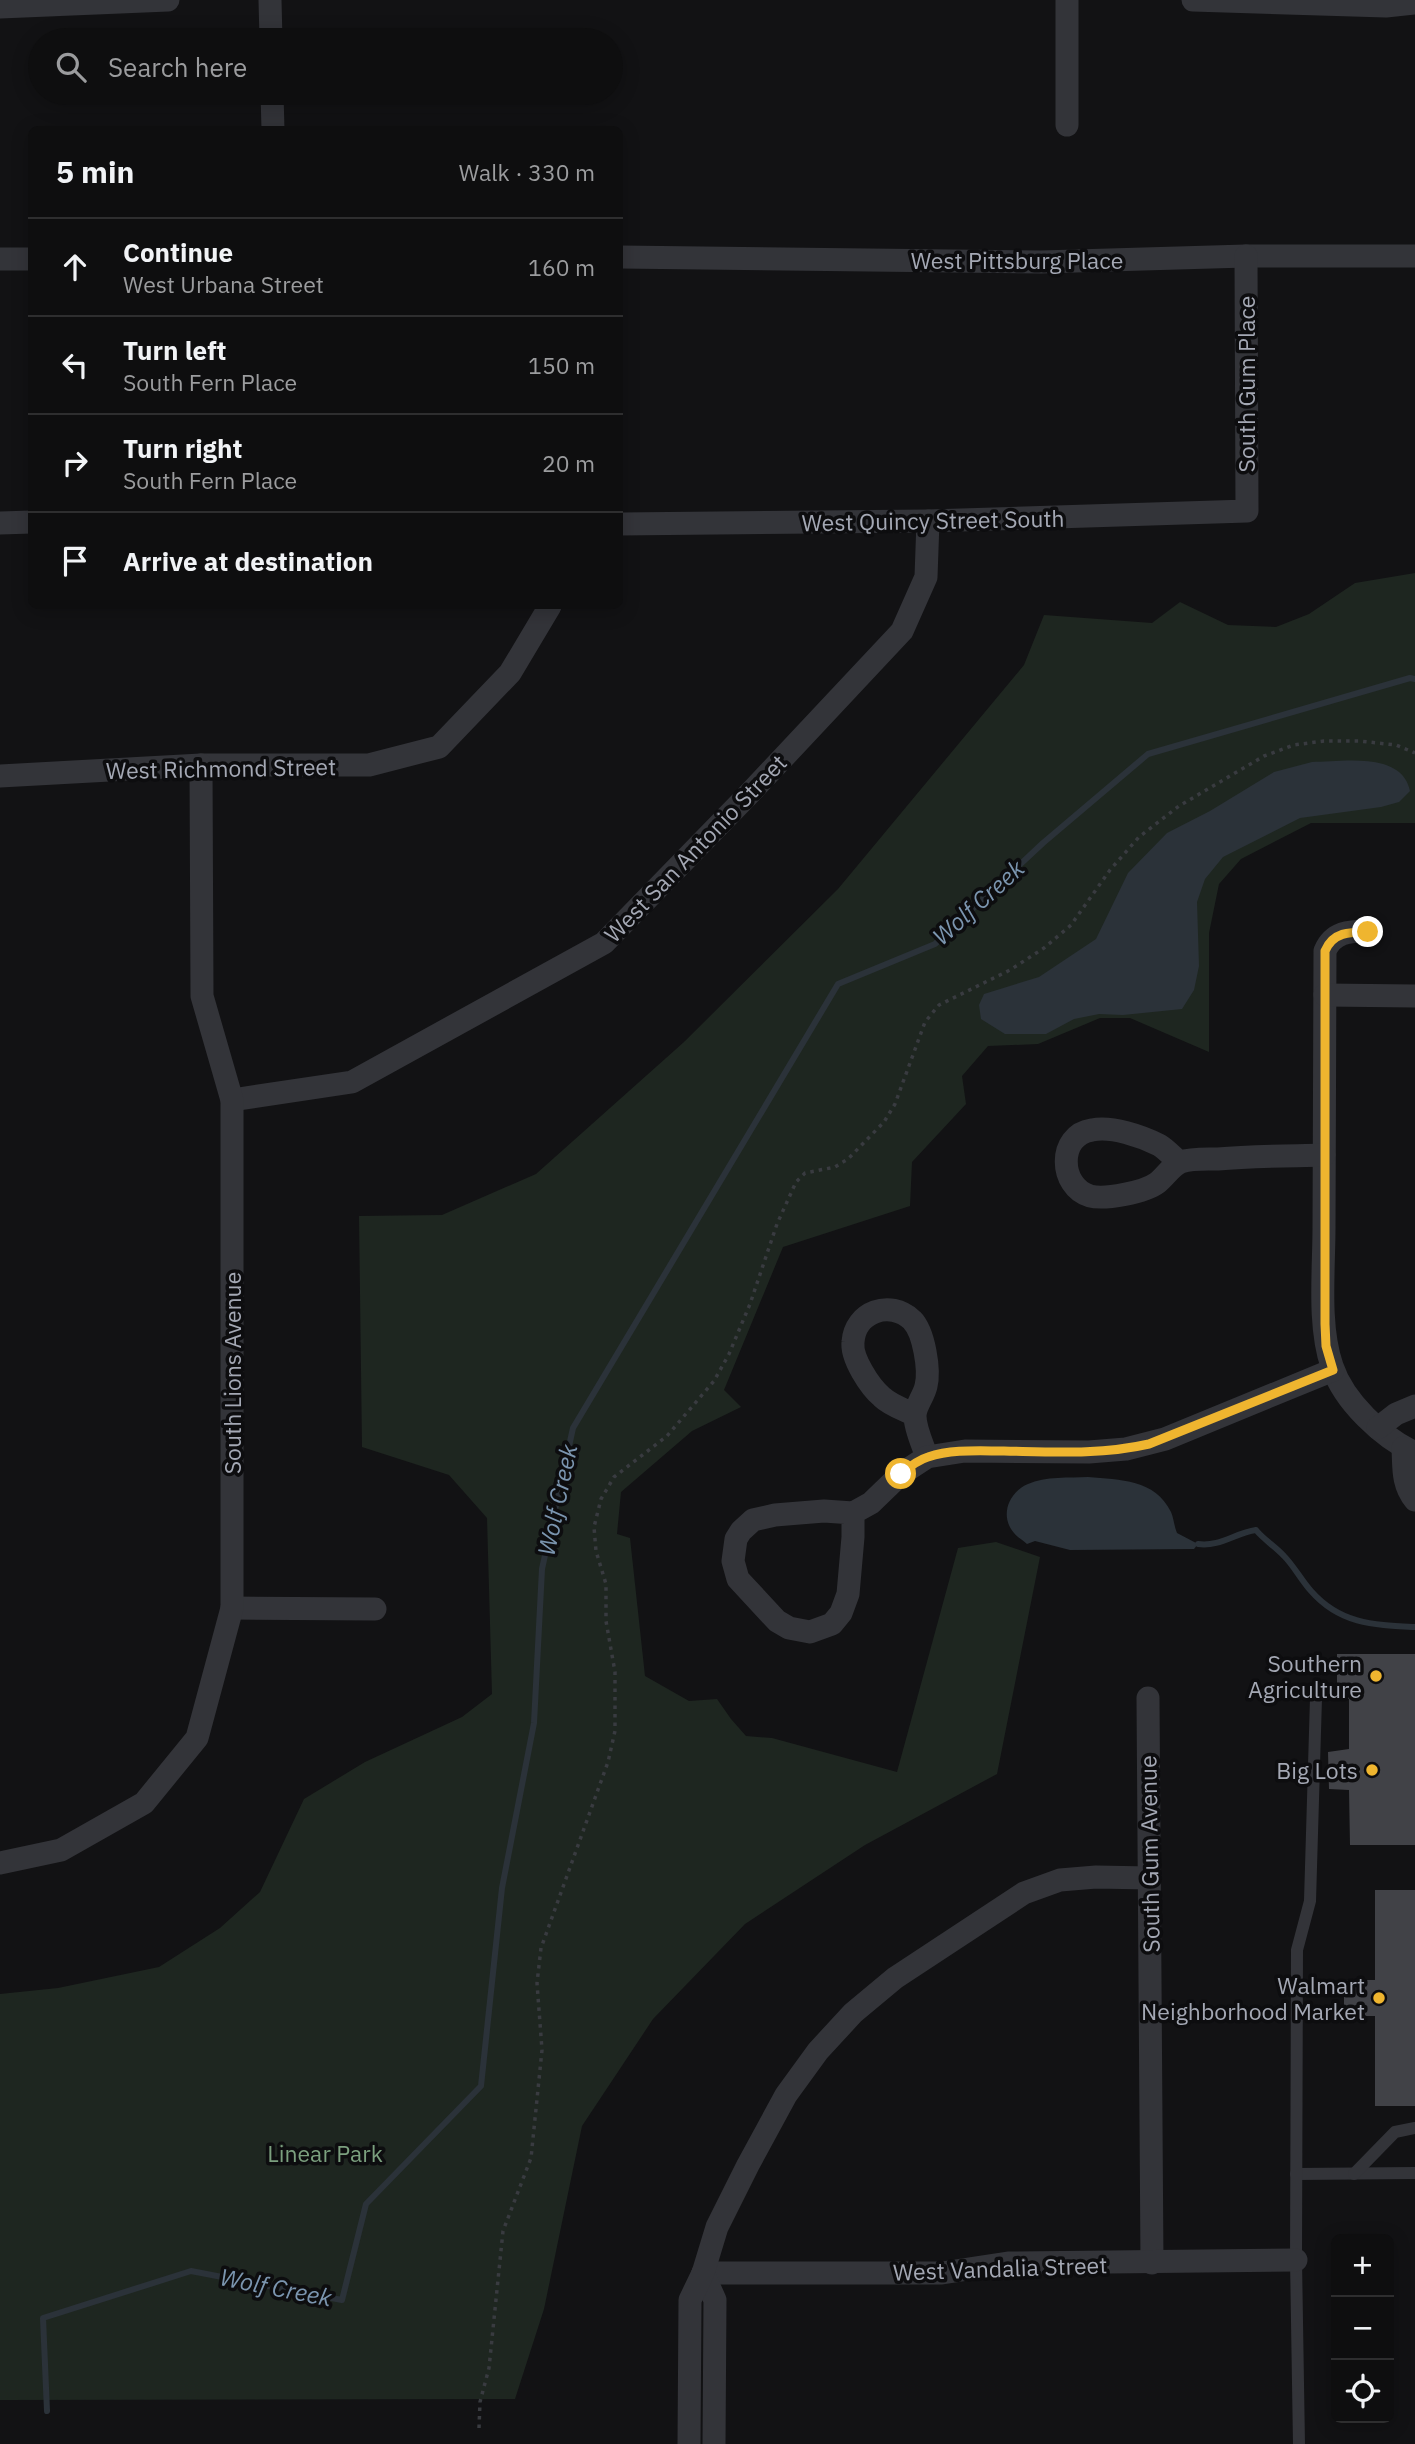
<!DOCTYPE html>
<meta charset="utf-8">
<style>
:root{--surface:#0e0e0f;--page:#1c1c1d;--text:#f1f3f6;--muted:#9b9c9e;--line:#2e2e2f}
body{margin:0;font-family:"IBM Plex Sans",sans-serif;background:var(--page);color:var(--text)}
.controls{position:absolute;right:21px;bottom:21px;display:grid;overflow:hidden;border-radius:10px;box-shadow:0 4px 18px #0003}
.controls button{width:63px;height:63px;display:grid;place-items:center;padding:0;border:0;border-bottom:2px solid var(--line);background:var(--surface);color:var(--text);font:35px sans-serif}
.stop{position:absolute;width:21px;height:21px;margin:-16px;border:5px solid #efb52f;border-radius:50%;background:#fff}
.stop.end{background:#efb52f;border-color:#fff;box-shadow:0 2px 7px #0008}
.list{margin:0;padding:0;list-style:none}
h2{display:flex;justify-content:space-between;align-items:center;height:91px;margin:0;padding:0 28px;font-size:30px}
h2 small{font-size:23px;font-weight:400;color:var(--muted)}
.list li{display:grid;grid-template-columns:46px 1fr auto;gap:21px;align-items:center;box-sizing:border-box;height:98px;padding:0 28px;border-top:2px solid var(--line)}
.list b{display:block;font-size:26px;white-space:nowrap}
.list p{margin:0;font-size:23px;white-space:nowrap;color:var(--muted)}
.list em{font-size:23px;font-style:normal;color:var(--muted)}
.icon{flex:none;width:38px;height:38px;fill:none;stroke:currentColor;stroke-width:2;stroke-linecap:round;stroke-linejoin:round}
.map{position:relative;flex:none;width:1415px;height:2444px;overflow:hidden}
.search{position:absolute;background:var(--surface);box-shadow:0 4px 18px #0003;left:28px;top:28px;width:595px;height:77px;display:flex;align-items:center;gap:18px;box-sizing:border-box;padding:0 24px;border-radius:38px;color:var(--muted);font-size:26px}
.panel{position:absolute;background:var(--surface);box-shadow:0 4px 18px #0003;left:28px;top:126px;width:595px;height:483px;border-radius:10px}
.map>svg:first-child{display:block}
</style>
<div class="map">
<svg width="1415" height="2444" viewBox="0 0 1415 2444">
<rect width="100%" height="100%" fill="#121214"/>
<!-- green -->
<path fill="#1e2620" d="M1415 573V823H1311L1241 859 1219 884 1209 933V1052L1130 1018H1100L1038 1044 988 1046 962 1076 966 1104 912 1162 910 1206 783 1247 724 1390 741 1407 692 1431 621 1492 617 1534 630 1538 645 1676 689 1701 717 1699 731 1719 746 1736 772 1738 897 1772 958 1548 996 1542 1040 1557 997 1774 865 1845 745 1924 653 2019 582 2126 544 2309 515 2399 0 2400V1994L58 1988 159 1967 220 1928 260 1892 304 1799 365 1762 462 1717 492 1694 487 1518 449 1475 362 1447 359 1216 442 1215 536 1174 684 1042 838 889 1024 665 1044 615 1152 623 1180 602 1228 625 1276 627 1309 614 1355 583Z"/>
<!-- water -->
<g fill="#2b3239">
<path d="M1312 762C1343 762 1402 751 1410 791L1399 802 1381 807 1300 818 1223 857 1205 879 1197 902 1199 966 1194 990 1182 1009 1123 1015 1099 1014 1074 1019 1046 1034H1005L981 1019 979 1005 984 994 1039 977 1096 939 1128 873 1167 833 1210 811 1274 772Z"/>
<path d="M1088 1477C1120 1480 1155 1479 1171 1512 1174 1519 1174 1526 1177 1533L1198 1544 1194 1549 1070 1550 1035 1541 1027 1544C1023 1540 1017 1537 1014 1533 999 1516 1009 1492 1028 1484 1045 1476 1070 1478 1088 1477Z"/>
</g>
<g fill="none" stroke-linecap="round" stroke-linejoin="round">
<!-- stream -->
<g stroke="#2b3239" stroke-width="6">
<path d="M1198 1544C1220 1547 1235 1533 1256 1530 1264 1540 1275 1546 1284 1556 1294 1566 1301 1580 1311 1591 1340 1624 1373 1625 1415 1627"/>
<path d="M47 2411 43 2318 191 2271 342 2300 366 2204 481 2086 502 1888 534 1723 542 1569 573 1428 838 984 935 944 1043 843 1148 754 1410 678 1415 679"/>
</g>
</g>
<!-- building -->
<g fill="#414247">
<path d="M1337 1654H1415V1845H1350L1349 1790 1329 1789 1328 1752 1349 1749V1699H1337Z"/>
<path d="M1375 1890H1415V2106H1375V2016H1344V1980H1375Z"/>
</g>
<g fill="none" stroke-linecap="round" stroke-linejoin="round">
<!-- path -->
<path stroke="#393b40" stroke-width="3.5" stroke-dasharray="3.5 5" stroke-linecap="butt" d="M479 2428 480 2402 489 2368 503 2231 531 2158 542 2050 537 1983 541 1948 608 1762 615 1731V1672L606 1621V1584L596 1551 594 1527 601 1499 614 1477 667 1436 714 1381 729 1354 750 1304 777 1224 796 1182 805 1173 835 1167 848 1159 884 1122 895 1104 925 1022 939 1005 1010 970 1044 948 1071 925 1110 870 1139 837 1179 806 1264 756 1294 745 1324 741H1359L1396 745 1415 753"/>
<!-- lane -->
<g stroke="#333439" stroke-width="12">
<path d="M1296 2174 1415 2173"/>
<path d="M1354 2174 1395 2132 1415 2128"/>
<path d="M1299 2444 1296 2260 1297 1950 1310 1901 1316 1698"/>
</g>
<!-- street -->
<g stroke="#333439" stroke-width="23">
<path d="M270 0 271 40"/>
<path d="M1067 0V125"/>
<path d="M1193 0 1386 6 1415 3"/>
<path d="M0 7 168 0"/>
<path d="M272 93 273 130"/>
<path d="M620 257 1041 262 1246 256H1415"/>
<path d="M0 259H32"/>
<path d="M0 523 32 522"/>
<path d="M620 524 928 521 1247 511 1246 256"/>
<path d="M0 776 201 765H369L439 747 510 673 550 606"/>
<path d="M1368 931C1349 931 1333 932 1325 951 1325 1043 1324 1136 1324 1228 1324 1270 1318 1326 1332 1366 1344 1402 1382 1437 1415 1453"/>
<path d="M1325 995 1415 996"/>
<path d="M232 1100 352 1082 604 943 750 793 902 631 926 577 928 521"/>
<path d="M1179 1162C1173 1157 1166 1149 1159 1145 1141 1136 1112 1126 1092 1130 1057 1135 1059 1187 1090 1196 1105 1200 1145 1192 1157 1183 1165 1177 1172 1165 1181 1162 1192 1158 1207 1159 1218 1159 1253 1156 1289 1156 1324 1155"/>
<path d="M915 1415C905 1410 890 1405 882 1397 870 1387 851 1358 853 1342 855 1312 890 1299 912 1320 924 1332 930 1370 926 1386 924 1396 915 1406 915 1416 915 1429 923 1445 927 1457"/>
<path d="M1378 1428 1396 1414 1415 1406"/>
<path d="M1403 1448C1404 1467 1402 1484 1415 1500"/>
<path d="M853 1513V1537L848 1594 841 1613 832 1624 810 1632 789 1628 777 1621 738 1579 733 1561 736 1539 741 1531 753 1520 775 1515 824 1511 853 1513 871 1503 901 1474 927 1457 965 1451 1089 1452 1126 1449 1165 1439 1333 1370"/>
<path d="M232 1608 375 1609"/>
<path d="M1148 1698 1152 2263"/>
<path d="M0 1863 61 1850 144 1803 197 1738 232 1608V1100L202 996 201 765"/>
<path d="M703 2273H942L1008 2263 1296 2260"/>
<path d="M703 2273 715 2300 714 2444"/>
<path d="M689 2444 690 2300 703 2273 717 2227 748 2165 786 2095 818 2051 853 2013 895 1978 1024 1893 1060 1880 1096 1877 1150 1878"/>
</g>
</g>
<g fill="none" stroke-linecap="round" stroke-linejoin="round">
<!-- route -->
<path stroke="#efb52f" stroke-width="9" d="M901 1474C909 1467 918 1460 928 1457 952 1449 979 1451 1004 1451 1053 1452 1101 1455 1149 1444L1333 1370 1326 1346 1325 1324V951C1333 932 1349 932 1368 932"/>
</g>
<!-- markers -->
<g fill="#efb52f" stroke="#0d0d0f" stroke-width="2.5">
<circle cx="1376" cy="1676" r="7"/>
<circle cx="1372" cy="1770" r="7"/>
<circle cx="1379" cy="1998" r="7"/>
</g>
<g text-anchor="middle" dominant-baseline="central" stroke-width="7" stroke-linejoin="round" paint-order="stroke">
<!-- street labels -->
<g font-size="23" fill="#a4a8b4" stroke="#0d0d0f">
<text x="1017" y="260">West Pittsburg Place</text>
<text transform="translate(1246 384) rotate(-90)">South Gum Place</text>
<text transform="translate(933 520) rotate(-1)">West Quincy Street South</text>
<text transform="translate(221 768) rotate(-1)">West Richmond Street</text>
<text transform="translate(695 848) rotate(-46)">West San Antonio Street</text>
<text transform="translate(232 1373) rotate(-90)">South Lions Avenue</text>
<text transform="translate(1149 1854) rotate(-91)">South Gum Avenue</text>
<text transform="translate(1000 2268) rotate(-2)">West Vandalia Street</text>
</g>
<!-- poi labels -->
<g font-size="23" fill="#a4a8b4" stroke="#0d0d0f" text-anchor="end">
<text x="1362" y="1663">Southern<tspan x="1362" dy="26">Agriculture</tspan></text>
<text x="1358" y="1770">Big Lots</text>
<text x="1365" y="1985">Walmart<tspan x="1365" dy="26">Neighborhood Market</tspan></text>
</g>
<!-- park labels -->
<g font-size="23" fill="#7b9f7e" stroke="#0d0d0f">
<text x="325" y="2153">Linear Park</text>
</g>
<!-- water labels -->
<g font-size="24" font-style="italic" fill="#7b95af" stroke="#0d0d0f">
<text transform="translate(978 902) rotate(-42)">Wolf Creek</text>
<text transform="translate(557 1500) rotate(-78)">Wolf Creek</text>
<text transform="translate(276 2287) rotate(11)">Wolf Creek</text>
</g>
</g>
</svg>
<div class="controls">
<button>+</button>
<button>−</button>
<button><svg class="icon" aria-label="locate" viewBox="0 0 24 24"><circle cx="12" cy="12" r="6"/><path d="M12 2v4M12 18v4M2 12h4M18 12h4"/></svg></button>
</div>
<div class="stop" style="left:901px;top:1474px"></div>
<div class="stop end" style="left:1368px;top:932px"></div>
<div class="search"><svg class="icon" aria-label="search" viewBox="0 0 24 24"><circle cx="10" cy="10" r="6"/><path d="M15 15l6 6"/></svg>Search here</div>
<section class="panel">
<h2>5 min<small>Walk · 330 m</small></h2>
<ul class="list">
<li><svg class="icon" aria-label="ahead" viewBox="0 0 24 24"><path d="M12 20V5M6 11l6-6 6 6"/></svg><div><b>Continue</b><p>West Urbana Street</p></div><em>160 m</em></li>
<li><svg class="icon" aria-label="left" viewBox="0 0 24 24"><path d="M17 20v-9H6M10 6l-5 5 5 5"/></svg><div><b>Turn left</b><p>South Fern Place</p></div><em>150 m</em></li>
<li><svg class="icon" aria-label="right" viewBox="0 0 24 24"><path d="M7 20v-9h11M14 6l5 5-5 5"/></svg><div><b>Turn right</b><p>South Fern Place</p></div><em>20 m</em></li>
<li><svg class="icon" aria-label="arrive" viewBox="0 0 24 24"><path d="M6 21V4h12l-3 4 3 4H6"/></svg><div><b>Arrive at destination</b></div></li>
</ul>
</section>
</div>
